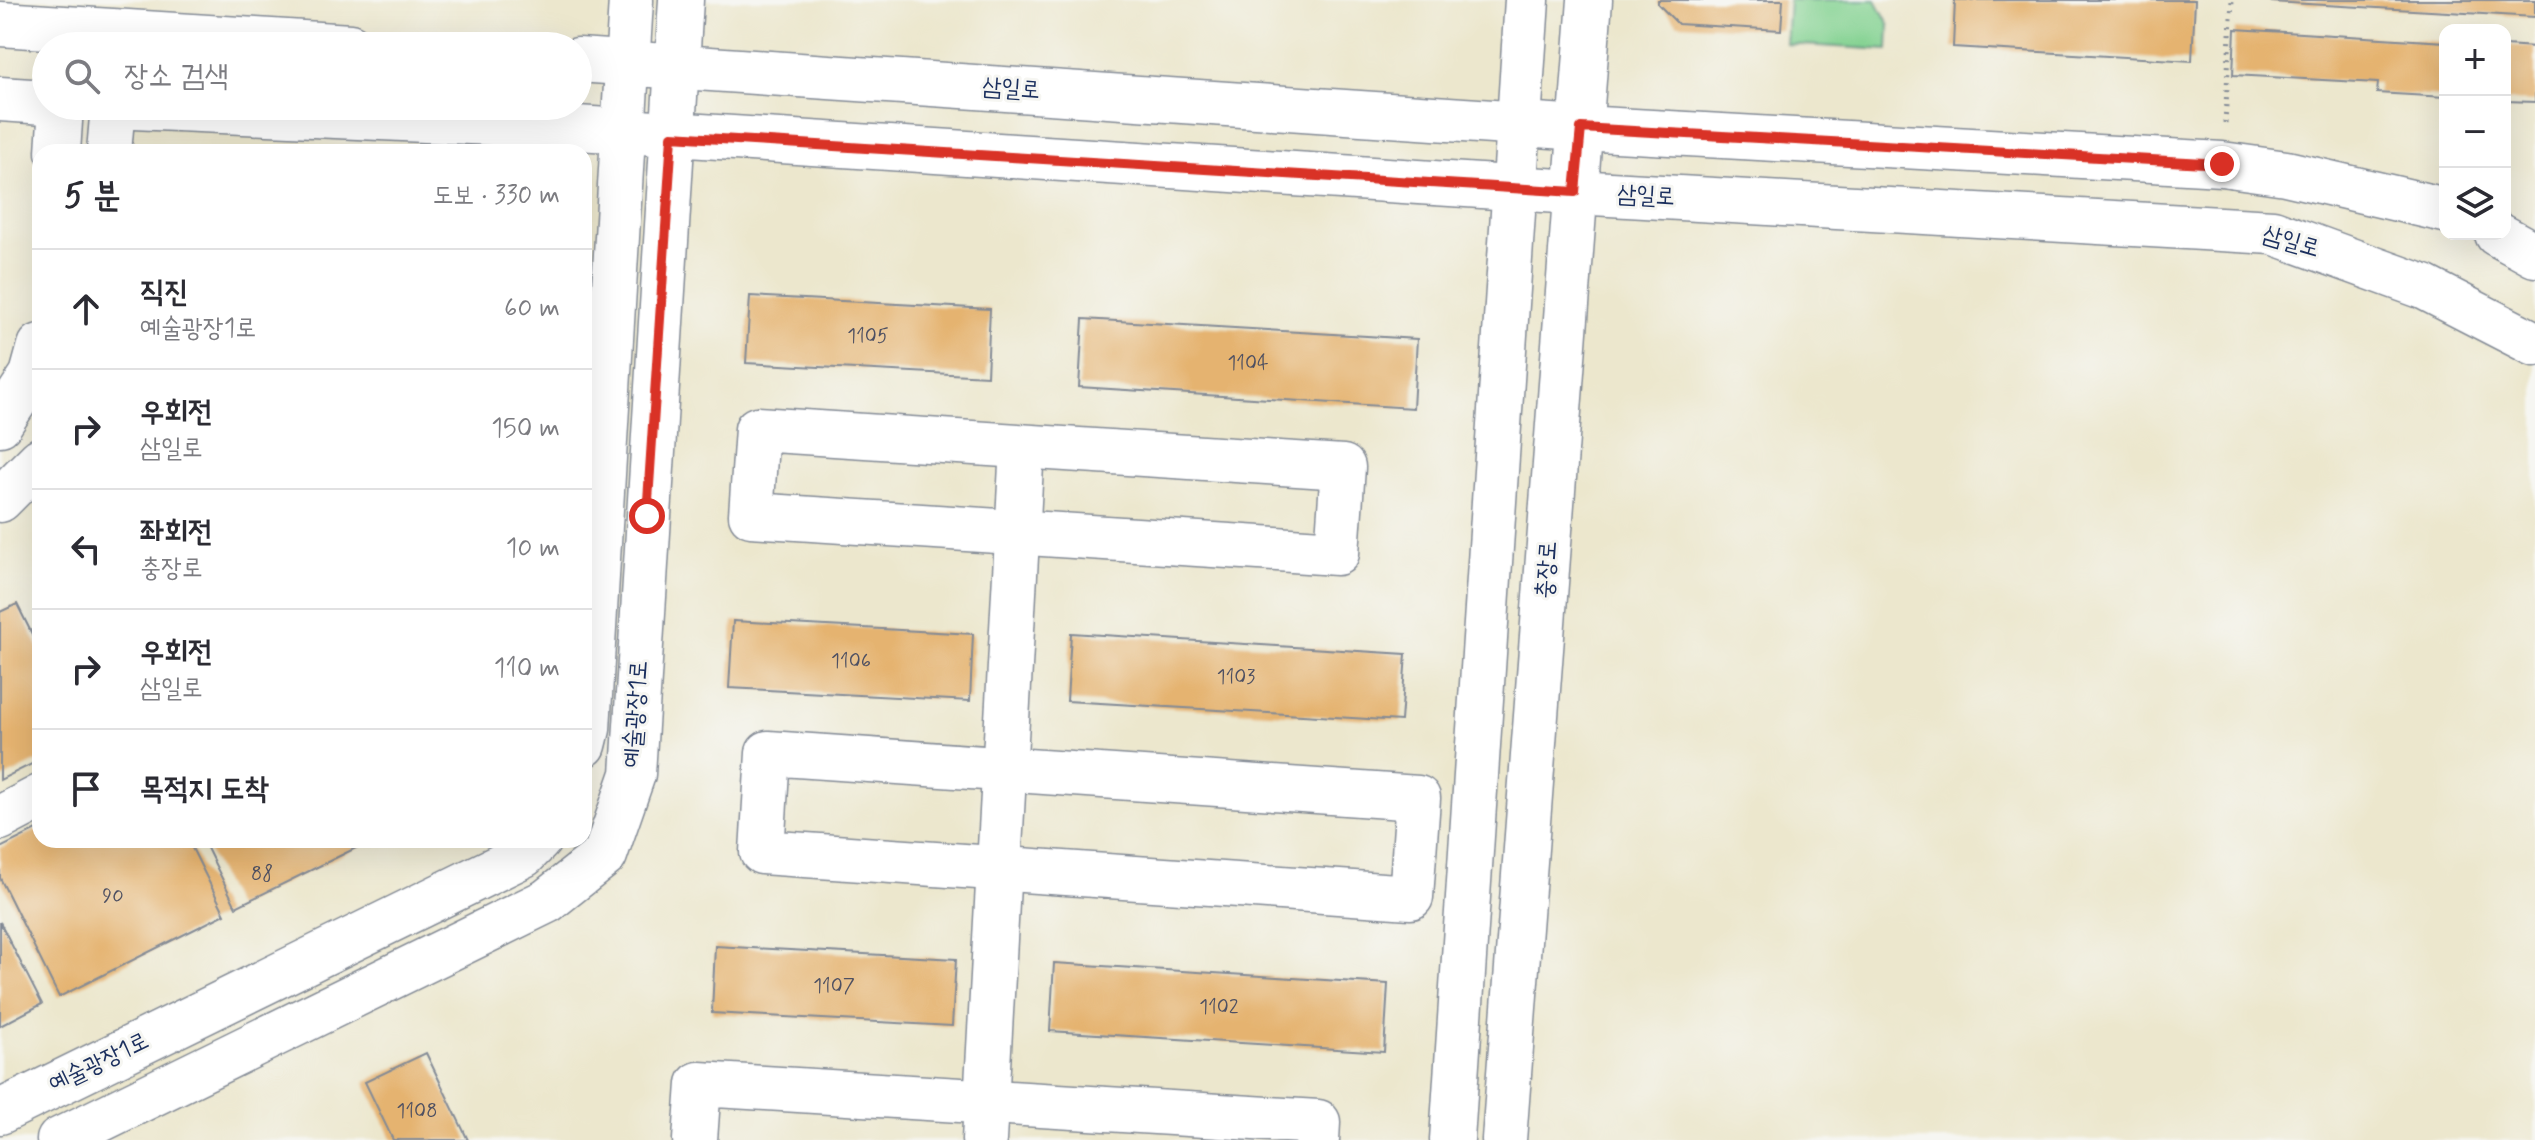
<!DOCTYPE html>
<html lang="ko">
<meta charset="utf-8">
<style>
:root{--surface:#fff;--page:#f2f2f3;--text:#2b2b33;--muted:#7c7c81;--line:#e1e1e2}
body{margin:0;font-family:Mynerve,"Poor Story",sans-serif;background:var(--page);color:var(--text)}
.controls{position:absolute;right:24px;top:24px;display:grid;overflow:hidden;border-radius:16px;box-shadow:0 8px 32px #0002}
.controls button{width:72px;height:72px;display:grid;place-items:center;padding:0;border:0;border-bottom:2px solid var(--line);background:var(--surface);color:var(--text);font:40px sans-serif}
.stop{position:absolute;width:24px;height:24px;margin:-18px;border:6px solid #d93025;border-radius:50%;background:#fff}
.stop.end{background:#d93025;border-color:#fff;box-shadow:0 2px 8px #0008}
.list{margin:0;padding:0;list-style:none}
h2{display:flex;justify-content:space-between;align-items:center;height:104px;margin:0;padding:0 32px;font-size:34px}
h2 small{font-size:26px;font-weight:400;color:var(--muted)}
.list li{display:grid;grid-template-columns:52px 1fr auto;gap:24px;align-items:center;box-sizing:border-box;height:120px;padding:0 32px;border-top:2px solid var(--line)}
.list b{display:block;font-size:30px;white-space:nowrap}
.list p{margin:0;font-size:26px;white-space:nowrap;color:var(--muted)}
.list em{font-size:26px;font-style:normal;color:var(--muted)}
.icon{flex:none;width:44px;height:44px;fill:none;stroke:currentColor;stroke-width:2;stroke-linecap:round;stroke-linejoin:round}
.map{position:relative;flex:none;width:2535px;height:1140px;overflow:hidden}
.search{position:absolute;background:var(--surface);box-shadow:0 8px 32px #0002;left:32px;top:32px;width:560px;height:88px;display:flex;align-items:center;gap:20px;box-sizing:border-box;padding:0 28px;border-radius:44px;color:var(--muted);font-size:30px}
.panel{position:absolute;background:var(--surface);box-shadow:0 8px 32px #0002;left:32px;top:144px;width:560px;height:704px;border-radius:24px}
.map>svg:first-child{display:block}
</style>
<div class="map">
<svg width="2535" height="1140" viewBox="0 0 2535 1140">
<rect width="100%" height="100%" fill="#f6f6f2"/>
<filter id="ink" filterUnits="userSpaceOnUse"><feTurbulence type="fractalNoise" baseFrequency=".0125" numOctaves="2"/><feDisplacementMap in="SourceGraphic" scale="16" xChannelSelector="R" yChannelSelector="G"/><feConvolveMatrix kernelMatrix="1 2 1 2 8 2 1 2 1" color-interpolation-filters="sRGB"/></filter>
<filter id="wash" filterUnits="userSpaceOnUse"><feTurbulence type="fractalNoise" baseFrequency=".006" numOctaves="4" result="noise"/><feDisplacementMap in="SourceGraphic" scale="32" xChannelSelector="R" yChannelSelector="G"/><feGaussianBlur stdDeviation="1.8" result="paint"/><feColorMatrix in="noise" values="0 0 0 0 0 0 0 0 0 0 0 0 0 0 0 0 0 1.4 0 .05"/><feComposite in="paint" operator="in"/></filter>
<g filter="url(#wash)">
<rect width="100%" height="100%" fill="#ece7cd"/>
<!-- green -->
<path fill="#83d291" stroke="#4f8078" stroke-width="2" d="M1789 0H1876L1889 24 1888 50 1786 44Z"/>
<g id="blocks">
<!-- building -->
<g fill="#e5b36f">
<path d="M1658 0H1783L1781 30 1678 24 1658 4Z"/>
<path d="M1955 0H2195L2192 61 1953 47Z"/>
<path d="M2273 0H2535V17L2272 2Z"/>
<path d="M2235 29 2445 42V97L2377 93 2378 83 2233 75Z"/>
<path d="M2505 45 2535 47V102L2505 101Z"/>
<path d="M750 296 990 309 987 376 746 363Z"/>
<path d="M1083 319 1417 339 1413 408 1079 387Z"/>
<path d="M17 604 40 650V760L0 780V612Z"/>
<path d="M733 621 973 634 970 701 729 688Z"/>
<path d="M1071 633 1406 654 1401 721 1067 701Z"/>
<path d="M40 828V840H188L225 914 59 997 0 878V848Z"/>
<path d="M203 840H372L236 907Z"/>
<path d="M0 922 42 1004 0 1026Z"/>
<path d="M715 946 956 959 952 1026 712 1013Z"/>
<path d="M1054 963 1388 984 1384 1052 1050 1031Z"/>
<path d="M426 1053 468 1140H393L365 1082Z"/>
</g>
</g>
</g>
<g filter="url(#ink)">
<use href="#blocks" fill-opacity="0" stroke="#848b96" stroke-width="2"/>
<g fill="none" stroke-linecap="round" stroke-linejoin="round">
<!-- minor casing -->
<g stroke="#848b96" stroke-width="47">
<g id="minor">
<path d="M0 24 350 46"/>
<path d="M578 60 1581 128 2222 164 2286 173 2445 210"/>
<path d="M0 99 46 102"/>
<path d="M111 106 515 124 1575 192 2273 232 2424 287 2535 344"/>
<path d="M58 152 61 106"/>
<path d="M109 152 113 106"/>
<path d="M2497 234 2535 255"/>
<path d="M0 424 32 375 40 346"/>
<path d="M757 429 1343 467 1337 553 751 515Z"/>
<path d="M0 500 40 460"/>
<path d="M584 745 588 729 631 0"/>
<path d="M768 753 1418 798 1411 897 762 852Z"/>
<path d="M0 818 40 797"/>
<path d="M0 1112 524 855 539 840"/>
<path d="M59 1140 547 901 605 855 633 774 681 0"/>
<path d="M695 1140 699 1084 1318 1122 1317 1140"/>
<path d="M984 1140 1022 447"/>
<path d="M1452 1140 1527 0"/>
<path d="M1504 1140 1590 0"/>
</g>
</g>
<!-- path -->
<path stroke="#848b96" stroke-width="5" stroke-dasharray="2 6" stroke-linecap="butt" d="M2225 123 2232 0"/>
<!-- minor -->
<use href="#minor" stroke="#fff" stroke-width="44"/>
</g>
</g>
<g fill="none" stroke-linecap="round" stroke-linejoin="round" filter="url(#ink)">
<!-- route -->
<path stroke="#d93025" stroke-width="10" d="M647 516 672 136 1575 192 1581 128 2222 164"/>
</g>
<g text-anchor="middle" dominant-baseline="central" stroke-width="6" stroke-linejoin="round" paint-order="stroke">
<!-- number labels -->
<g font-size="20" fill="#4e5062">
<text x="868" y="336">1105</text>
<text x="1248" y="363">1104</text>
<text x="851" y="661">1106</text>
<text x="1236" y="677">1103</text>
<text x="262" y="874">88</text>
<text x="113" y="896">90</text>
<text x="834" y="986">1107</text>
<text x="1219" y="1007">1102</text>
<text x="417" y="1111">1108</text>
</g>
<!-- street labels -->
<g font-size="24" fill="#1b2f5e" stroke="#f6f6f2">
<text transform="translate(1011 89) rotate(4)">삼일로</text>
<text transform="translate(1646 196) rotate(3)">삼일로</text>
<text transform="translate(2291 242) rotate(16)">삼일로</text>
<text transform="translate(1547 570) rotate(-86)">충장로</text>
<text transform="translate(636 714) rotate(-86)">예술광장1로</text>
<text transform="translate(99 1063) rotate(-26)">예술광장1로</text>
</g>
</g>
</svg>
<div class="controls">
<button>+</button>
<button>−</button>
<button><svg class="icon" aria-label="layers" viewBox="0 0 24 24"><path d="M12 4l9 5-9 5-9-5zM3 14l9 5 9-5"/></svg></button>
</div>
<div class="stop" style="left:647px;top:516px"></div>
<div class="stop end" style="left:2222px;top:164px"></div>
<div class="search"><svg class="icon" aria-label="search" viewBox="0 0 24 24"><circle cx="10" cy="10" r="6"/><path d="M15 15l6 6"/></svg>장소 검색</div>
<section class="panel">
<h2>5 분<small>도보 · 330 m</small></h2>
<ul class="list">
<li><svg class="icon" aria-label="ahead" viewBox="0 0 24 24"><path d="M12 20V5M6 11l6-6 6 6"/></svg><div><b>직진</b><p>예술광장1로</p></div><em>60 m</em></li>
<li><svg class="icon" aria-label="right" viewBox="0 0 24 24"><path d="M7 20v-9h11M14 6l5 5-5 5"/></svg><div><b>우회전</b><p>삼일로</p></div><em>150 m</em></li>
<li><svg class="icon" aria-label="left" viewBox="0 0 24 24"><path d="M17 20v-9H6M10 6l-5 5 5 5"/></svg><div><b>좌회전</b><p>충장로</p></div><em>10 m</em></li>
<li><svg class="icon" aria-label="right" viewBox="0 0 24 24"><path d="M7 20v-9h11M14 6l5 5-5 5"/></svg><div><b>우회전</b><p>삼일로</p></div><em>110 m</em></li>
<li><svg class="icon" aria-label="arrive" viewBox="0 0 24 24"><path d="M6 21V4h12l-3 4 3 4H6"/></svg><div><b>목적지 도착</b></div></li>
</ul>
</section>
</div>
